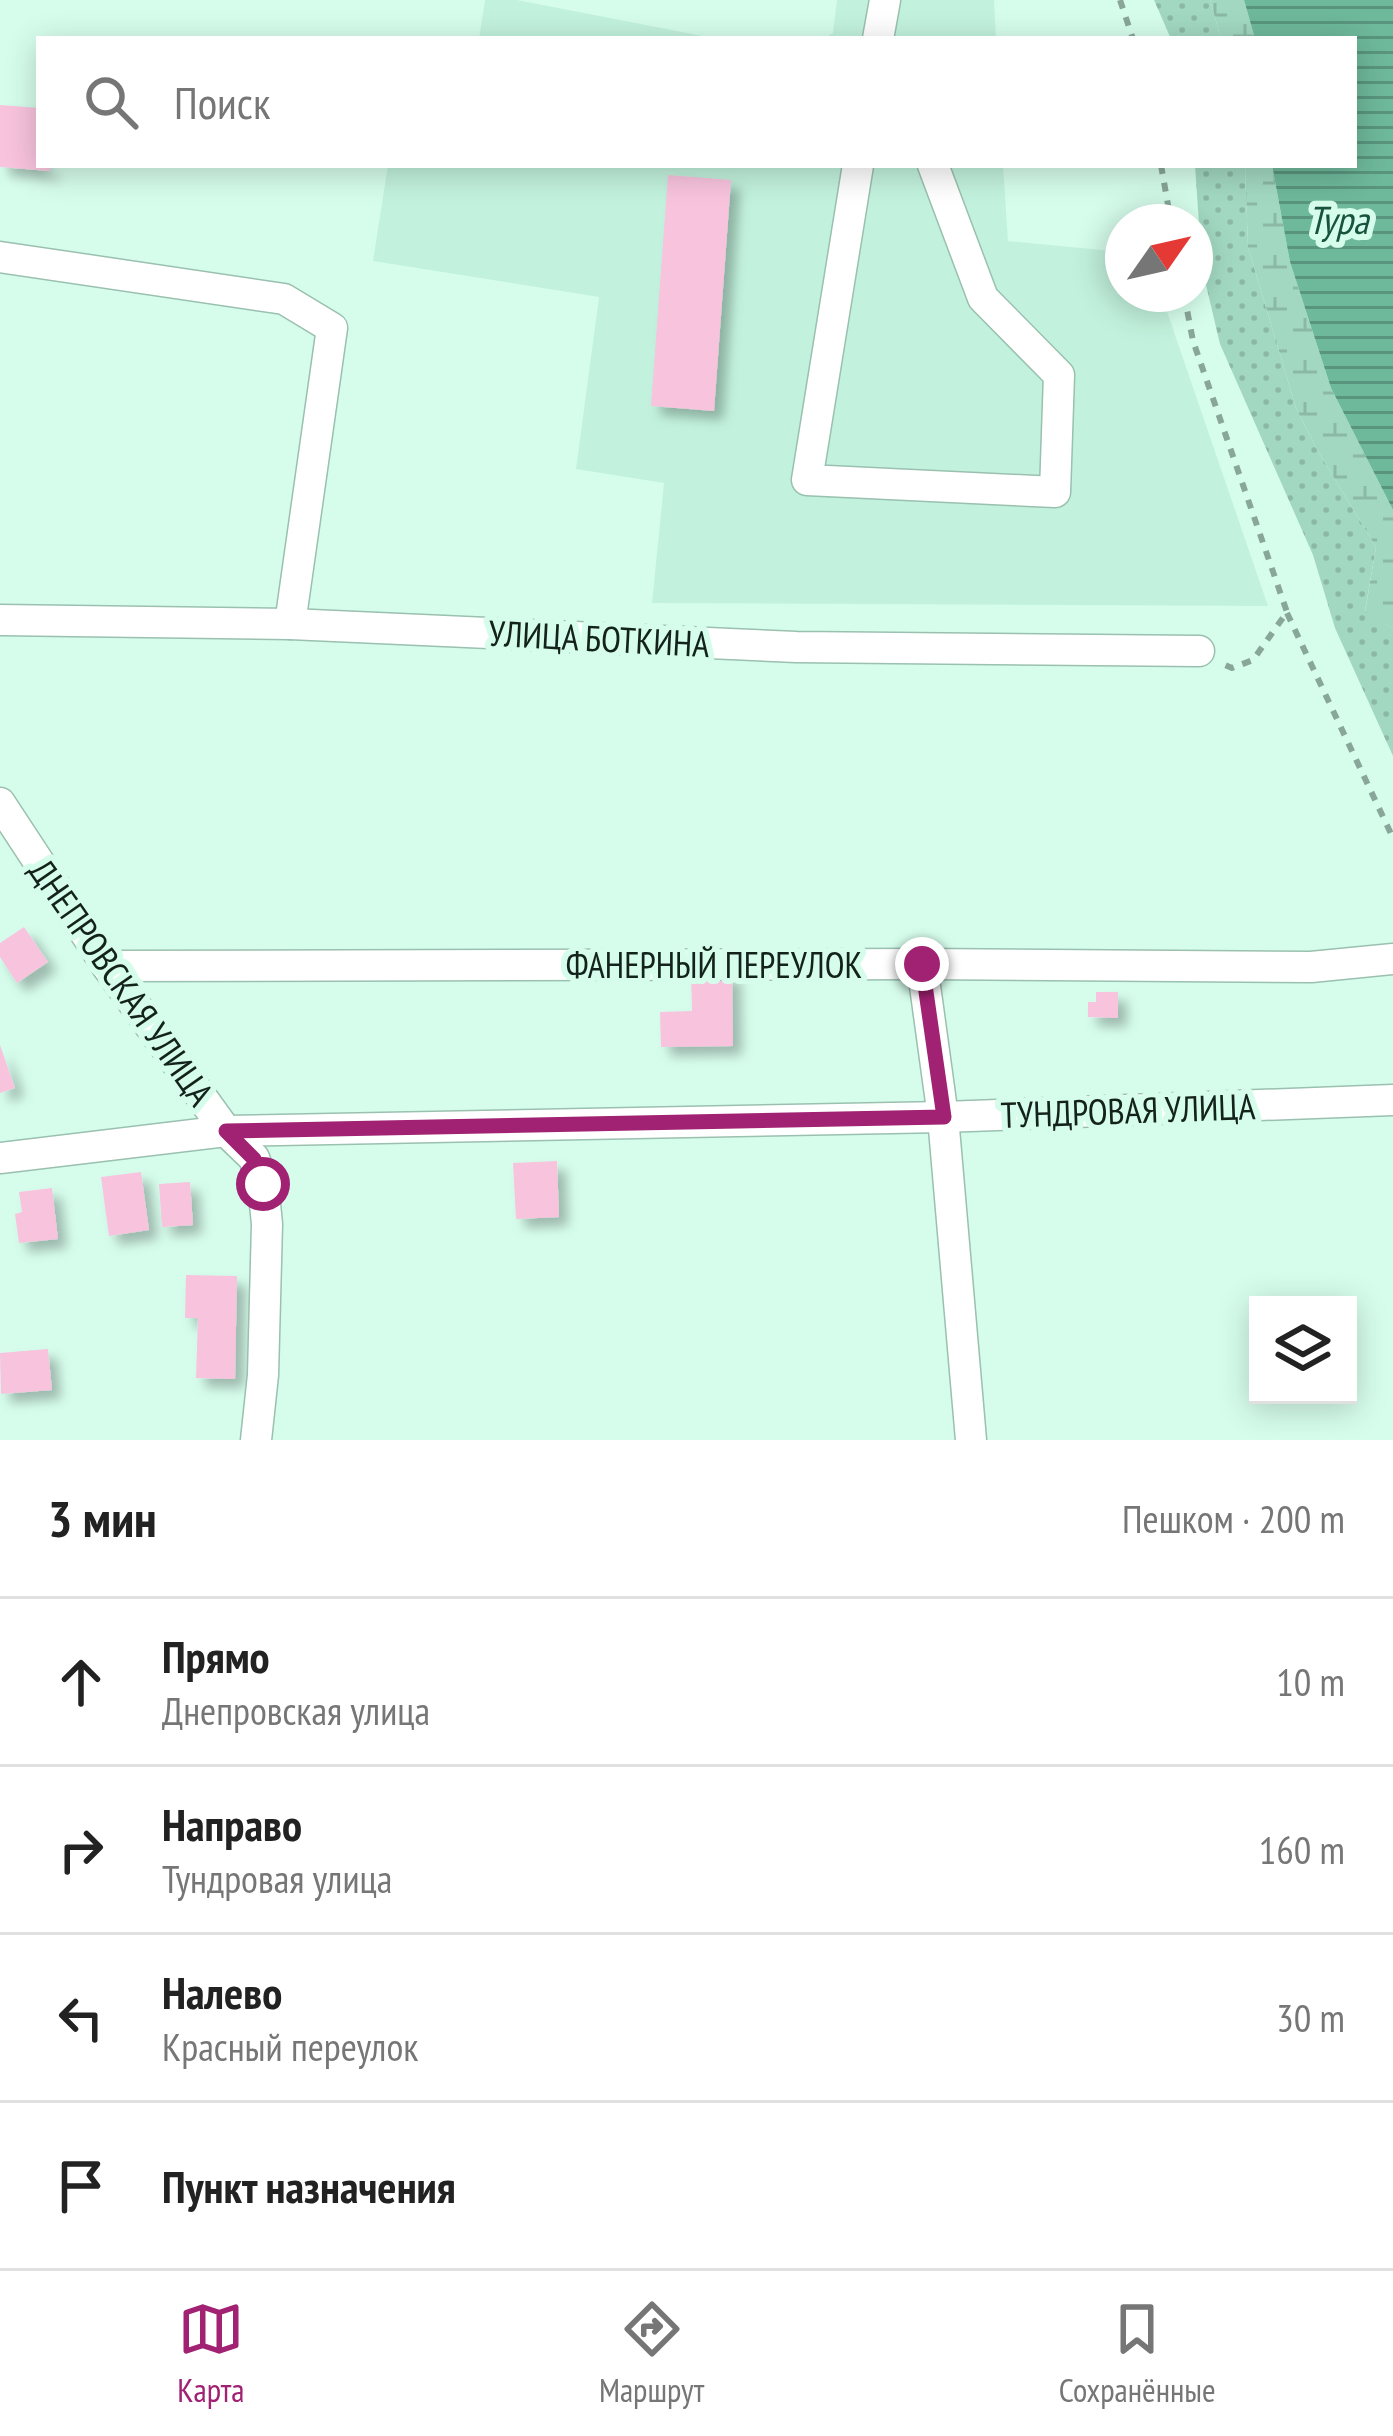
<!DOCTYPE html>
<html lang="ru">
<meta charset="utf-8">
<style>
:root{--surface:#fff;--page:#f6f6f6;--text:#222;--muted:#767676;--line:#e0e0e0;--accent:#a12173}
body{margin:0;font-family:"PT Sans Narrow",sans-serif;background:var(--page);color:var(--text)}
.controls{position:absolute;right:36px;bottom:36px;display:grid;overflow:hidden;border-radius:0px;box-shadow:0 6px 30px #0003}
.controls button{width:108px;height:108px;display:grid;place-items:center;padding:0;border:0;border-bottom:3px solid var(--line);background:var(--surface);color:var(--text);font:60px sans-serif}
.compass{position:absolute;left:1105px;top:204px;width:108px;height:108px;border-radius:50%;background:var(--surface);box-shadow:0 6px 30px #0003;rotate:56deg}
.stop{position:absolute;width:36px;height:36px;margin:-27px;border:9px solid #a12173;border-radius:50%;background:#fff}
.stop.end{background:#a12173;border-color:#fff;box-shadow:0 3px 12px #0008}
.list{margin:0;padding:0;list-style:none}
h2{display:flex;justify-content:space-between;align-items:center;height:156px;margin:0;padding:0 48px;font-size:51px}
h2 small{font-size:39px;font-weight:400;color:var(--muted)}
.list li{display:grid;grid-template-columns:78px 1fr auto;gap:36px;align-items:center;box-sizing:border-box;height:168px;padding:0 48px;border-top:3px solid var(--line)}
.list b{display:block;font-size:45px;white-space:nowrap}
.list p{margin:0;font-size:39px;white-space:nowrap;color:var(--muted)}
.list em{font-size:39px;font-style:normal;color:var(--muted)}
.icon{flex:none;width:66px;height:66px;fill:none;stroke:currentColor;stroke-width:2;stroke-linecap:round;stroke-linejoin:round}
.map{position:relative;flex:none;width:1393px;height:1440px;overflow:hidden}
.search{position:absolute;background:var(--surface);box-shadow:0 6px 30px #0003;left:36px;right:36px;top:36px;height:132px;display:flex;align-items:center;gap:30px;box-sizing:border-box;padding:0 42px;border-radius:0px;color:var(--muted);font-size:45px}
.sheet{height:828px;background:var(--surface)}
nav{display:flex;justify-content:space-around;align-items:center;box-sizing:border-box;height:168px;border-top:3px solid var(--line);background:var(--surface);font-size:33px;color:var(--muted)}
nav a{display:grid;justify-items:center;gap:6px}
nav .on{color:var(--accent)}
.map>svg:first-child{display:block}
</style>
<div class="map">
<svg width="1393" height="1440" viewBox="0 0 1393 1440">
<defs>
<pattern id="grass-dots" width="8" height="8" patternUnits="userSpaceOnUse" patternTransform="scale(3)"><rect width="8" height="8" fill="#a2d8c1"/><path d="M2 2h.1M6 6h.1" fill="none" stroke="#8bb9a5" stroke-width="1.8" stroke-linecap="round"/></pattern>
<pattern id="wetland-marsh" width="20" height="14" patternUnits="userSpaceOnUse" patternTransform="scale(3)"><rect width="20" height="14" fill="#a2d8c1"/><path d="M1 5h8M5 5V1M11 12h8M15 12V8" fill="none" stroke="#8bb9a5"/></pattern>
<pattern id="water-rules" width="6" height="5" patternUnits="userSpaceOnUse" patternTransform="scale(3)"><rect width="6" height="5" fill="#6eb89b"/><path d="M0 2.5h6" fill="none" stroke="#59957e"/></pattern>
<filter id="shadow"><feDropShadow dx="9" dy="9" stdDeviation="6" flood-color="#0004"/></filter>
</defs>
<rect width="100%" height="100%" fill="#d6fdec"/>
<!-- built -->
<g fill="#c2f2dd">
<path d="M485 0H517L718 39H479Z"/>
<path d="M837 0H994L996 39H823L833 33Z"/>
<path d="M388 165H1003L1008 241 1123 252V294H1161L1268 606 652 603 664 483 576 469 599 297 373 261Z"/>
</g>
<!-- grass -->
<g fill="url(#grass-dots)">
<path d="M1154 0H1210L1221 39H1171Z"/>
<path d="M1195 165H1245L1248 247 1296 408 1319 453 1376 547 1365 611 1393 629V756L1335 628 1313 555 1220 344 1202 268Z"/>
</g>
<!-- wetland -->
<g fill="url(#wetland-marsh)">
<path d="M1210 0H1244L1255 39H1221Z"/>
<path d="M1245 165H1272L1290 262 1331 388 1393 510V629L1365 612 1376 547 1319 453 1296 408 1248 247Z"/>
</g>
<!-- water -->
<path fill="url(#water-rules)" d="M1244 0H1393V510L1331 388 1290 262 1272 165H1354V39H1255Z"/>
<!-- building -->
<g fill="#f8c3dd" filter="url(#shadow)">
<path d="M0 105 39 108V165H50V171L0 167Z"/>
<path d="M668 175 731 180 714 411 651 406Z"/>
<path d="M24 927 48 962 17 983 0 957V943Z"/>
<path d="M732 972 733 1046 661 1047 660 1012 692 1011 691 973Z"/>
<path d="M1096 992H1118V1018L1088 1017V1002H1096Z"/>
<path d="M0 1045 15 1088 0 1093Z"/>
<path d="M557 1161 559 1217 516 1219 513 1163Z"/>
<path d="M141 1172 149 1230 109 1236 101 1177Z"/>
<path d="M190 1182 193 1225 162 1227 159 1184Z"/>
<path d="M52 1188 58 1239 19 1243 15 1214 22 1212 19 1192Z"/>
<path d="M186 1275 237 1276 235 1379 196 1378 198 1318H185Z"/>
<path d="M48 1349 52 1390 1 1394 0 1353Z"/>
</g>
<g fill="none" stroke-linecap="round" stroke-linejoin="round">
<!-- minor casing -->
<g stroke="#9ac0af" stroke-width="33">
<g id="minor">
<path d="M878 39 885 0"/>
<path d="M858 165 807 480 1055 492 1059 375 983 298 933 165"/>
<path d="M0 257 284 299 332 328 290 624"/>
<path d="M0 620 290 624 796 647 1199 651"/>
<path d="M0 803 107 966 226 1131 254 1158 263 1184 267 1224 263 1375 256 1440"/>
<path d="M922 964 943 1117 971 1440"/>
<path d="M107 966 922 964 1311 967 1393 959"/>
<path d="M0 1158 226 1131 943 1117 1393 1100"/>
</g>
</g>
<!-- path -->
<g stroke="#89a69a" stroke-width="6" stroke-dasharray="9 9" stroke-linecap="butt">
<path d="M1120 0 1133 39"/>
<path d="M1161 165 1171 222"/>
<path d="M1184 294 1193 341 1287 612 1253 660 1232 668 1223 664"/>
<path d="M1287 613 1393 838"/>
</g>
<!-- minor -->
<use href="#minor" stroke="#fff" stroke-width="30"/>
</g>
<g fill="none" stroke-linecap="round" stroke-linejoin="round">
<!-- route -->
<path stroke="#a12173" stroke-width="15" d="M263 1184 254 1159 226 1131 944 1117 922 964"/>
</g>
<g text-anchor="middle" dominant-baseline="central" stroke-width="12" stroke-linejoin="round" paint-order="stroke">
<!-- street labels -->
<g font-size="36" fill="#14221c" stroke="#d6fdec">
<text transform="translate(599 638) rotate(3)">УЛИЦА БОТКИНА</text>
<text x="714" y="964">ФАНЕРНЫЙ ПЕРЕУЛОК</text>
<text transform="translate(122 982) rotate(55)">ДНЕПРОВСКАЯ УЛИЦА</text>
<text transform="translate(1128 1110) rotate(-2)">ТУНДРОВАЯ УЛИЦА</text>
</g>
<!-- water labels -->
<g font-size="39" font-style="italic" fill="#18533f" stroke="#d6fdec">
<text x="1338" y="219">Тура</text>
</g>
</g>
</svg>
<div class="controls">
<button><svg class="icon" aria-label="layers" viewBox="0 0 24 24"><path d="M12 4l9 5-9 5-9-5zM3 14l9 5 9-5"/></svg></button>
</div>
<svg class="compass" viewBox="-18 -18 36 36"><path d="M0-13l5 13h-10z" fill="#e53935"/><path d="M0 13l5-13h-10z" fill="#767676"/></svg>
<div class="stop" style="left:263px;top:1184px"></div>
<div class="stop end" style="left:922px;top:964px"></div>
<div class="search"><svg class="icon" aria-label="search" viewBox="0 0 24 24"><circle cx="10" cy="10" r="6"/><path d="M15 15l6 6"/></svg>Поиск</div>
</div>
<section class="sheet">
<h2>3 мин<small>Пешком · 200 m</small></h2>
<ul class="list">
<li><svg class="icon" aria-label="ahead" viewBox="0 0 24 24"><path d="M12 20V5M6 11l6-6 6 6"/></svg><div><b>Прямо</b><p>Днепровская улица</p></div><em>10 m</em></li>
<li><svg class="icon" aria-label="right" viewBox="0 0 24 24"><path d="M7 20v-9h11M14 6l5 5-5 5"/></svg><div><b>Направо</b><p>Тундровая улица</p></div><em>160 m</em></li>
<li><svg class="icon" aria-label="left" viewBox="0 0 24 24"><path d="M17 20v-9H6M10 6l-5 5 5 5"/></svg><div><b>Налево</b><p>Красный переулок</p></div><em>30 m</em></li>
<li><svg class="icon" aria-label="arrive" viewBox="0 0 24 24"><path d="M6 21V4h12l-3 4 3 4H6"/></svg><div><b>Пункт назначения</b></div></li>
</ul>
</section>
<nav>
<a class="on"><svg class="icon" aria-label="map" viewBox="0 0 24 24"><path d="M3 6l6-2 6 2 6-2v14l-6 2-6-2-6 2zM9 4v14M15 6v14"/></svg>Карта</a>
<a><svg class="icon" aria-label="directions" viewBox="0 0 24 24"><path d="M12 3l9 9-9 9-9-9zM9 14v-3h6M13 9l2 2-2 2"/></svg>Маршрут</a>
<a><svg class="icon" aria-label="saved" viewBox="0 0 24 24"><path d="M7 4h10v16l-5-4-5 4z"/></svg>Сохранённые</a>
</nav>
